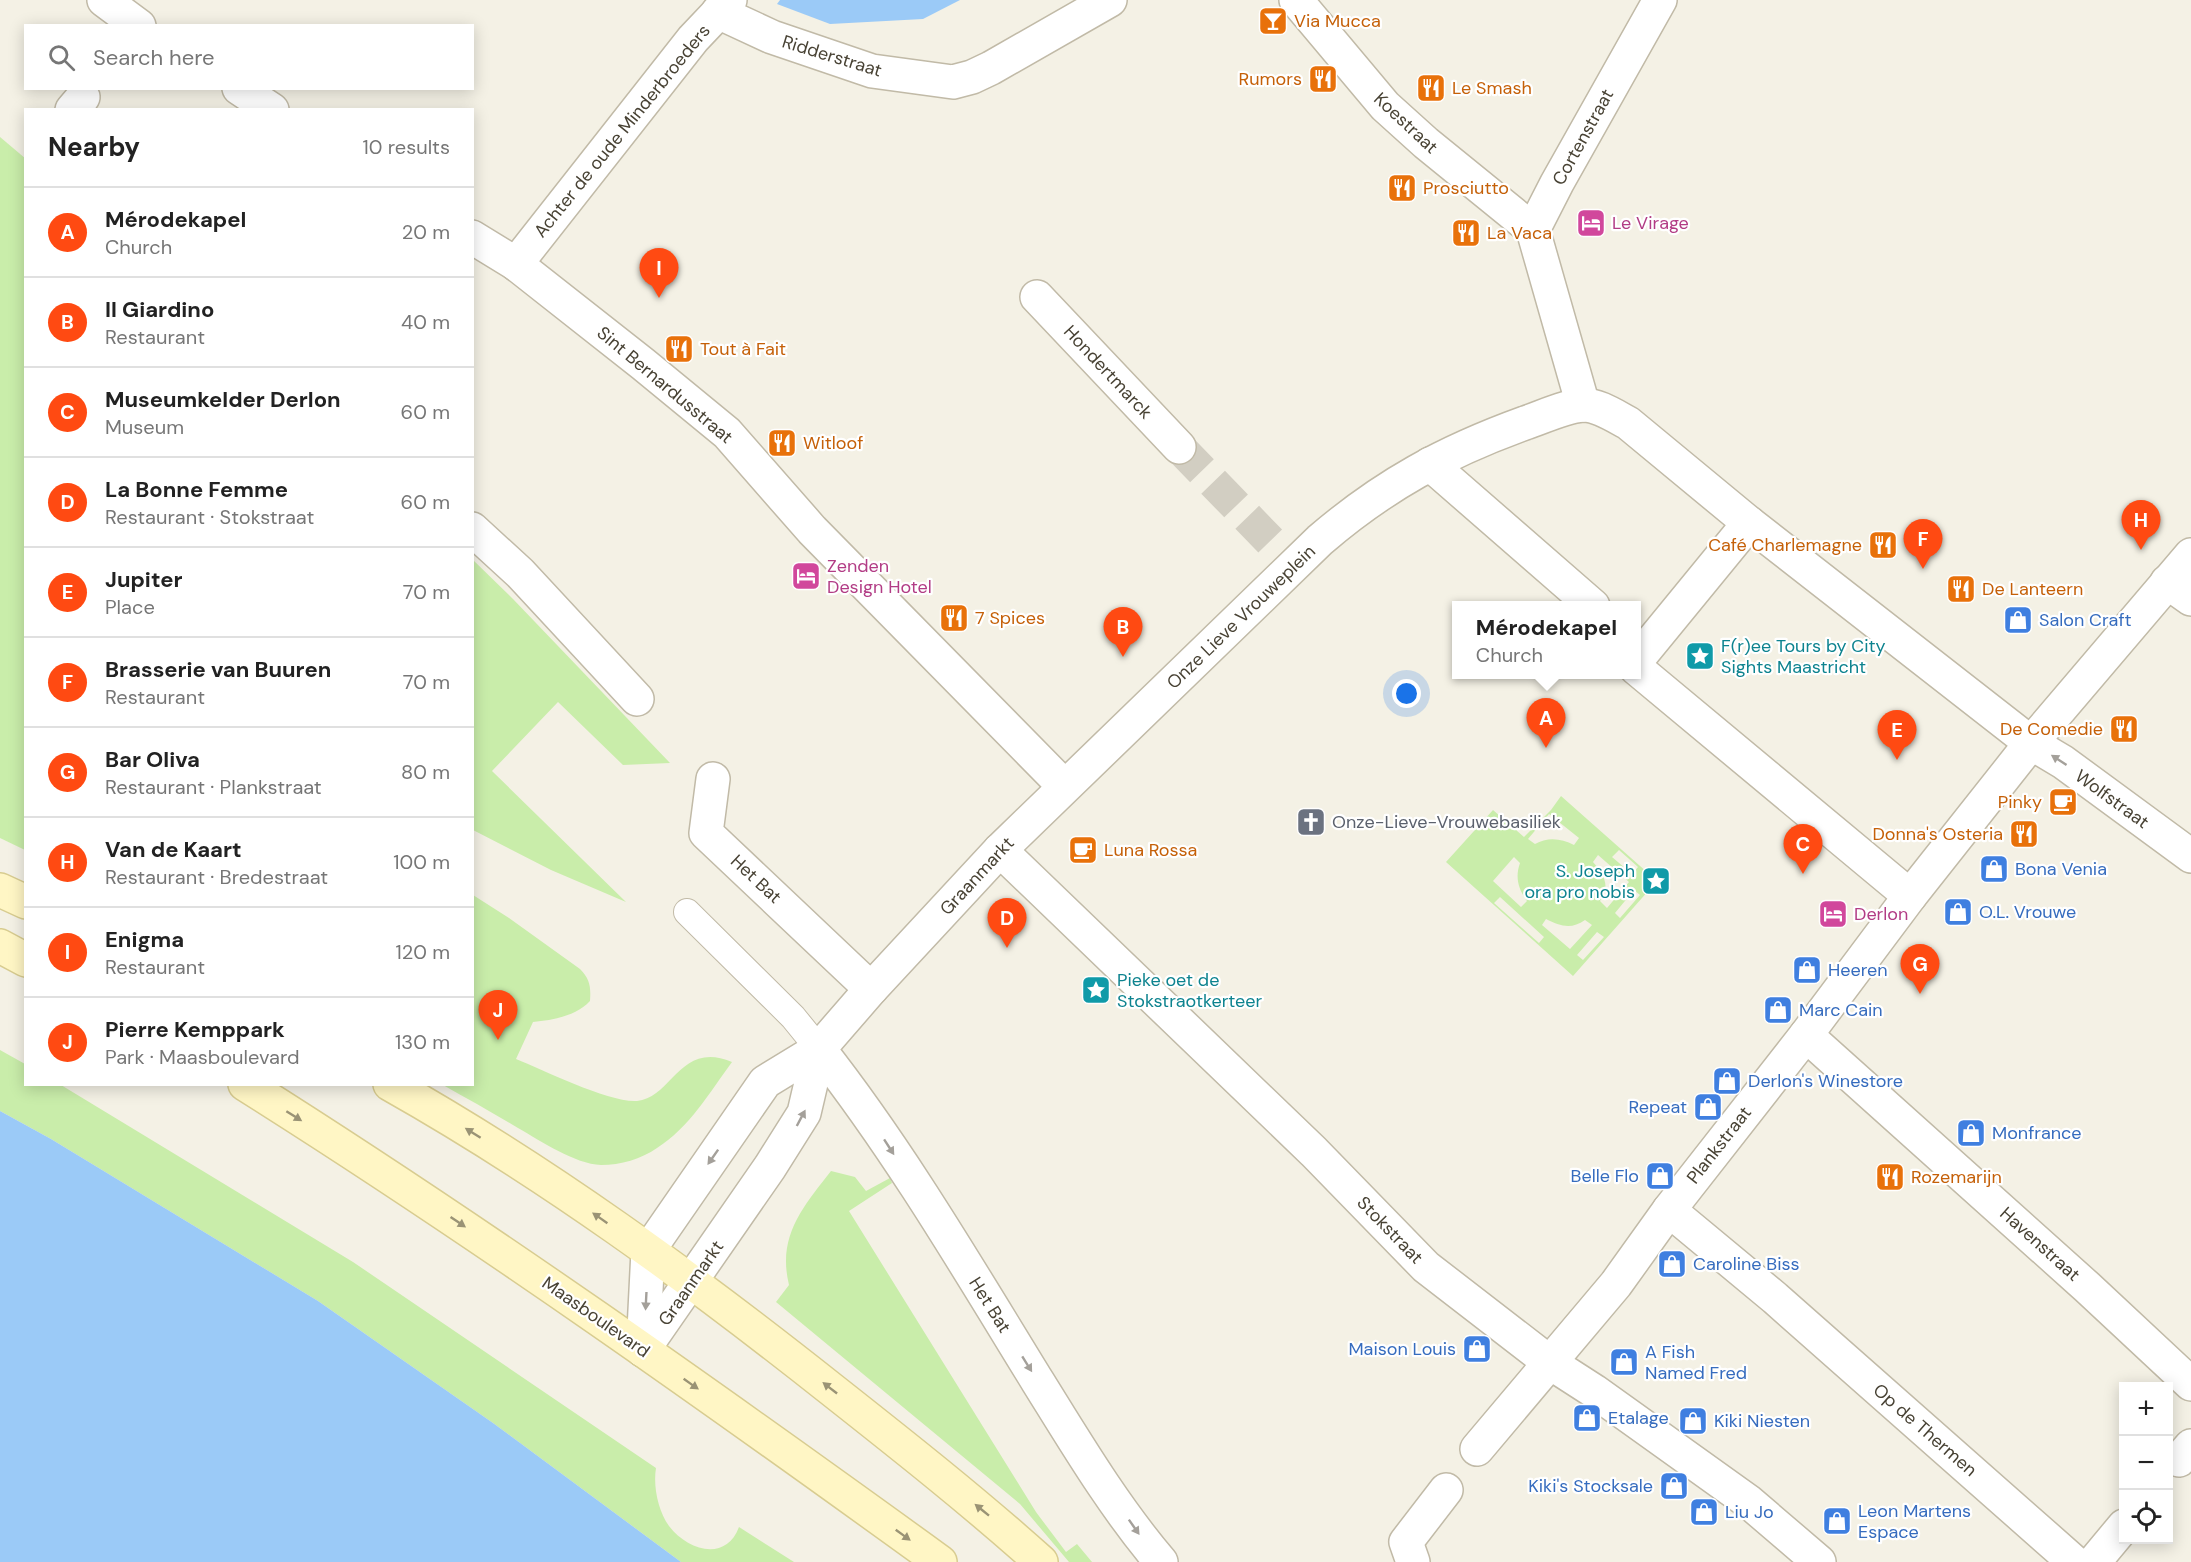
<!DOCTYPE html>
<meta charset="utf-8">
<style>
:root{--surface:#fff;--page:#f6f6f6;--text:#222;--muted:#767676;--line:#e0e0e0;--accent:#ff4a12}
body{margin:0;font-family:"DM Sans",sans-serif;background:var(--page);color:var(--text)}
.controls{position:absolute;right:18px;bottom:18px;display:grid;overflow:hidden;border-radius:0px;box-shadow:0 3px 15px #0003}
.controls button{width:54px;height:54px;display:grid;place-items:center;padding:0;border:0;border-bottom:2px solid var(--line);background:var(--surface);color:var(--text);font:30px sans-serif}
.you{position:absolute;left:1407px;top:694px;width:21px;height:21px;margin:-15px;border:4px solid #fff;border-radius:50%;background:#1a73e8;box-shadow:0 0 0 9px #1a73e833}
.badge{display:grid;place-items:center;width:39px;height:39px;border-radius:50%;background:var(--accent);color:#fff;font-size:20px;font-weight:700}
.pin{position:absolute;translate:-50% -50px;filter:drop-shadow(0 2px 3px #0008)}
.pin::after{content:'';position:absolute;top:32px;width:21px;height:18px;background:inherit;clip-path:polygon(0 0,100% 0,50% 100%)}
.popup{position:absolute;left:1452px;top:601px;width:189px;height:78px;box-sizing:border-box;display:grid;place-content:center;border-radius:0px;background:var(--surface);filter:drop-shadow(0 2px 4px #0005);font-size:20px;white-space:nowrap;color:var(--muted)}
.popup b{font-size:22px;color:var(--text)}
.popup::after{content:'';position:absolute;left:50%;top:100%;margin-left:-12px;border:12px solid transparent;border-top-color:var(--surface)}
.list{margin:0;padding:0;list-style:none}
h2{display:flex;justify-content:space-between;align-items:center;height:78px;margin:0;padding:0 24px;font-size:26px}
h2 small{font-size:20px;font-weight:400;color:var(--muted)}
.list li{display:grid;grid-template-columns:39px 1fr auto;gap:18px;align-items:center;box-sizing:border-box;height:90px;padding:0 24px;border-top:2px solid var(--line)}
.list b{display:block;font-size:22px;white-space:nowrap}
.list p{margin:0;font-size:20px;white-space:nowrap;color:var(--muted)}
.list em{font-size:20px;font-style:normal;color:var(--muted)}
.icon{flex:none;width:33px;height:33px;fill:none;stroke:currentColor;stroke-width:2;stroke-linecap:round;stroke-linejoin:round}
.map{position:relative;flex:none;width:2191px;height:1562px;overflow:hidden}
.search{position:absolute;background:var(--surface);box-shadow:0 3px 15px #0003;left:24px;top:24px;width:450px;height:66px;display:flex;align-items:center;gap:15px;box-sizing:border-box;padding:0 21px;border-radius:0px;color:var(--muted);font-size:22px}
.panel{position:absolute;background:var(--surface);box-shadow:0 3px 15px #0003;left:24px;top:108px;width:450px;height:978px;border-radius:0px}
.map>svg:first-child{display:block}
</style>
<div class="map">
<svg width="2191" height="1562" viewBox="0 0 2191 1562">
<rect width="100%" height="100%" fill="#f4f1e5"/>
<!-- green -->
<g fill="#c9edaa" fill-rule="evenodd">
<path d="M0 137 26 159 25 850 0 838Z"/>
<path d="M472 559 513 599 670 763 623 765 558 702 492 771 626 902 551 870 473 830Z"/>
<path d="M1561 796 1657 881 1573 976 1446 862 1493 810 1524 837 1551 810ZM1549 814 1579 838 1574 845C1561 838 1547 837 1535 844L1528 839ZM1619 850 1638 867 1632 874 1612 857ZM1598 855 1629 882 1607 908 1600 901C1611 887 1604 874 1593 862ZM1514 857 1520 863C1515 877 1518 889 1527 901L1521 907 1493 881ZM1634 890 1640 895 1620 918 1615 913ZM1500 897 1544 937 1539 943 1494 903ZM1546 919C1560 926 1571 930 1585 920L1592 925 1570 949 1542 925ZM1597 932 1604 937 1583 960 1577 955Z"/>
<path d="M473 895 509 918 580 969C590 979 591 987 590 1001 576 1016 553 1020 533 1022L516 1059C543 1070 610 1103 637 1101 672 1098 680 1040 732 1062 710 1092 689 1128 657 1148 641 1159 621 1165 601 1165 575 1164 541 1141 518 1128 493 1113 468 1099 443 1085L472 1084Z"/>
<path d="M0 1050 25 1064 26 1084 61 1085 353 1262 656 1468C653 1486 658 1511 669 1526 688 1551 726 1562 739 1527L794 1562H681L493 1423 318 1301 51 1139 0 1111Z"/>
<path d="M831 1171 855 1177 866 1191 890 1178 892 1183 849 1211 1036 1512 1066 1552 1077 1544 1092 1562H1069L1020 1504 776 1302 789 1285C777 1236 803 1207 831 1171Z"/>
</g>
<!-- water -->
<g fill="#9bcaf7">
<path d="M780 0H960L923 19 830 24 777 4Z"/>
<path d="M0 1111 51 1139 318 1301 493 1423 681 1562H0Z"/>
</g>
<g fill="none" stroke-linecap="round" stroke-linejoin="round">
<!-- street-tunnel -->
<path stroke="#d2cec2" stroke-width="33" stroke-dasharray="33 16" stroke-linecap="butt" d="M1179 447 1275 546"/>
<!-- lane casing -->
<g stroke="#c1baa7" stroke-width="28">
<path id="lane" d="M687 912 793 1017 819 1049"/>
</g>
<!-- street casing -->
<g stroke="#c1baa7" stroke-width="36">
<g id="street">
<path d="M104 0 139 26"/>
<path d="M1296 0 1385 106 1426 143 1533 230"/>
<path d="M718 12 772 37 872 71 953 82 972 77 991 68 1110 0"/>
<path d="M239 88 272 110"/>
<path d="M72 110 83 97"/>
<path d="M472 237 516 264 643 364 727 433 812 530 1064 786"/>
<path d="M516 264 693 39 730 0"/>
<path d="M1037 297 1179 447"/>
<path d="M1583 405 1533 230 1557 183 1660 0"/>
<path d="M1430 464 1593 606"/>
<path d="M472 529 520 573 637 699"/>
<path d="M2167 582 2191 599"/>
<path d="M1636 661 1749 523"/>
<path d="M1636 668 1910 896"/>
<path d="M713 779 706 833 871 989"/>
<path d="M1000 850 1314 1152 1426 1267 1549 1362 1594 1391 1749 1502 1819 1562"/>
<path d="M1806 1035 2087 1287 2191 1384"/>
<path d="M819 1049C900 1152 969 1270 1038 1382 1076 1443 1114 1507 1161 1562"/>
<path d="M1669 1210 1775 1298 2074 1562"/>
<path d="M643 1350 648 1251 765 1082 819 1049 871 989 1000 850 1320 540C1384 485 1445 452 1525 423 1543 417 1563 407 1582 405 1597 404 1615 416 1628 423L1749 523 2031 743 2063 762 2191 856"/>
<path d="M643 1350 770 1167 804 1113 819 1049"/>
<path d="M1477 1449 1616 1284 1669 1210 1806 1035 1910 896 2031 743 2191 555"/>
<path d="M2179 1460 2191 1446"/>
<path d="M1413 1562 1406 1542 1446 1490"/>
<path d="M2094 1562 2124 1526"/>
</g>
</g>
<!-- secondary casing -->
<g stroke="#d8cc90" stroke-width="36">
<g id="secondary">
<path d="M0 890 26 902"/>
<path d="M0 946 26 960"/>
<path d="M245 1084C483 1234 712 1397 940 1562"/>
<path d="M390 1084C546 1172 691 1278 831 1389 902 1445 973 1501 1041 1562"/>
</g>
</g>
<!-- lane -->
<use href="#lane" stroke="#fff" stroke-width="26"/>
<!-- street -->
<use href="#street" stroke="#fff" stroke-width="33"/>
<!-- secondary -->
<use href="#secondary" stroke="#fff6c5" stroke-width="33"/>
</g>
<!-- one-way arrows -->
<defs><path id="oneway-solid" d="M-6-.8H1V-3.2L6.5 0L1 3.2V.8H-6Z" transform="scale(1.5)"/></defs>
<g fill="#a4a09a">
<use href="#oneway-solid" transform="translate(2059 760) rotate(-147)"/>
<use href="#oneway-solid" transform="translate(801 1118) rotate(-62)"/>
<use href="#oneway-solid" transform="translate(889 1147) rotate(57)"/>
<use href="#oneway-solid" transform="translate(713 1157) rotate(125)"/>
<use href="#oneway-solid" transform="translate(646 1301) rotate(93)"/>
<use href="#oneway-solid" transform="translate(1027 1364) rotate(58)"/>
<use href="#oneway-solid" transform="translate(1134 1527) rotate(55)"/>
</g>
<g fill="#9a9375">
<use href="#oneway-solid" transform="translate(294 1116) rotate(32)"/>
<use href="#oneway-solid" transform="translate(473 1133) rotate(-148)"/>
<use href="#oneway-solid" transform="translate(600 1218) rotate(-145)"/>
<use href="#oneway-solid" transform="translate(458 1222) rotate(34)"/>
<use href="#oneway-solid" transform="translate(691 1384) rotate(35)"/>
<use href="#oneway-solid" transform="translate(830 1388) rotate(-142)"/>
<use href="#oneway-solid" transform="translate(982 1510) rotate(-141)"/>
<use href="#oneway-solid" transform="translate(903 1535) rotate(36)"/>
</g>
<!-- icons -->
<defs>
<g id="bar-square" transform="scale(1.5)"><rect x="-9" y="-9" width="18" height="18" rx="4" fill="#e8710a" stroke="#fff"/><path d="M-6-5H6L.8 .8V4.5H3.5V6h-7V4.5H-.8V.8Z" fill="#fff"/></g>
<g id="restaurant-square" transform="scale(1.5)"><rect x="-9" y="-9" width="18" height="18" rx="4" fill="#e8710a" stroke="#fff"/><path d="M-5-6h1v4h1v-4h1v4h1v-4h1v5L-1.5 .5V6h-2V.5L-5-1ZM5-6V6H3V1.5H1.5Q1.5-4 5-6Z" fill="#fff"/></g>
<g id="hotel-square" transform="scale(1.5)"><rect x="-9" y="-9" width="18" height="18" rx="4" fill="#d1479c" stroke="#fff"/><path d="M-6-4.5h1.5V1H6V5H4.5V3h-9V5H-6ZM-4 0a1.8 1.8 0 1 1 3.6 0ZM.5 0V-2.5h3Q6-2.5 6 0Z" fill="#fff"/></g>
<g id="shop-square" transform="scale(1.5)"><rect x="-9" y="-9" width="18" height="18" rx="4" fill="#3f7fe0" stroke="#fff"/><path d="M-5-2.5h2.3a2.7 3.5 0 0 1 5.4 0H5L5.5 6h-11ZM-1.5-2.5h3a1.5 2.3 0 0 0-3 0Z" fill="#fff"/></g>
<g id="sight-square" transform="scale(1.5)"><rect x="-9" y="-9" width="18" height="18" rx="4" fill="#0f9aa8" stroke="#fff"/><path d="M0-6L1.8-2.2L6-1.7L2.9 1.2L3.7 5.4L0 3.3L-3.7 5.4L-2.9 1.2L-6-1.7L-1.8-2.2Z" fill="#fff"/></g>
<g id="cafe-square" transform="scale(1.5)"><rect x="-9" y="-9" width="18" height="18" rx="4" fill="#e8710a" stroke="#fff"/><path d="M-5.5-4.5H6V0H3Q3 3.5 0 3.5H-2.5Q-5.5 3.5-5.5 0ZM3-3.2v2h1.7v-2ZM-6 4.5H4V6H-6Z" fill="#fff"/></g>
<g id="church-square" transform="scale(1.5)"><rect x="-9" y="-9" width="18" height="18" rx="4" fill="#6b7280" stroke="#fff"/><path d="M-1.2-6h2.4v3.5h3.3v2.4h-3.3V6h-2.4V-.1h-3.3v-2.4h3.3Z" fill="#fff"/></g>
</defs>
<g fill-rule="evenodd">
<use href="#bar-square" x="1273" y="21"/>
<use href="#restaurant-square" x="1323" y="79"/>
<use href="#restaurant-square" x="1431" y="88"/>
<use href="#restaurant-square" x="1402" y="188"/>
<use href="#hotel-square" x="1591" y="223"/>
<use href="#restaurant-square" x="1466" y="233"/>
<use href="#restaurant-square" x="679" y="349"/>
<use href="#restaurant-square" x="782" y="443"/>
<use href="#restaurant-square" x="1883" y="545"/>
<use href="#hotel-square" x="806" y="576"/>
<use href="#restaurant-square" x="1961" y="589"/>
<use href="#restaurant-square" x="954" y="618"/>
<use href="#shop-square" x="2018" y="620"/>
<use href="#sight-square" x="1700" y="656"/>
<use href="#restaurant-square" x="2124" y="729"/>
<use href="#cafe-square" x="2063" y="802"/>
<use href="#church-square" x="1311" y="822"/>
<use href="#restaurant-square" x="2024" y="834"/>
<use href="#cafe-square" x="1083" y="850"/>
<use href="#shop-square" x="1994" y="869"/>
<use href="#sight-square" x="1656" y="881"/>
<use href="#shop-square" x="1958" y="912"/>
<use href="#hotel-square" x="1833" y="914"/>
<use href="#shop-square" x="1807" y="970"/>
<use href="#sight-square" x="1096" y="990"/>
<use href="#shop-square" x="1778" y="1010"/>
<use href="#shop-square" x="1727" y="1081"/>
<use href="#shop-square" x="1708" y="1107"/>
<use href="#shop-square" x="1971" y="1133"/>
<use href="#shop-square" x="1660" y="1176"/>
<use href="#restaurant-square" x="1890" y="1177"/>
<use href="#shop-square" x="1672" y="1264"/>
<use href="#shop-square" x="1477" y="1349"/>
<use href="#shop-square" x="1624" y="1362"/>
<use href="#shop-square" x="1587" y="1418"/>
<use href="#shop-square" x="1693" y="1421"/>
<use href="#shop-square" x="1674" y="1486"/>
<use href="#shop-square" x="1704" y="1512"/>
<use href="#shop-square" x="1837" y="1521"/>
</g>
<g text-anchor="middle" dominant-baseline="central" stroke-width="4.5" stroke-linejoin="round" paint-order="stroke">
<!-- food labels -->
<g font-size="18" fill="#c56008" stroke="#fff" text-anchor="start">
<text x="1294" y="21">Via Mucca</text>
<text x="1302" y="79" text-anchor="end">Rumors</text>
<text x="1452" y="88">Le Smash</text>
<text x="1423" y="188">Prosciutto</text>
<text x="1487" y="233">La Vaca</text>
<text x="700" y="349">Tout à Fait</text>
<text x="803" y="443">Witloof</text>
<text x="1862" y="545" text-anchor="end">Café Charlemagne</text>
<text x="1982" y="589">De Lanteern</text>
<text x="975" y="618">7 Spices</text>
<text x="2103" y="729" text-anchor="end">De Comedie</text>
<text x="2042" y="802" text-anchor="end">Pinky</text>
<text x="2003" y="834" text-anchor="end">Donna's Osteria</text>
<text x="1104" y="850">Luna Rossa</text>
<text x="1911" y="1177">Rozemarijn</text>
</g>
<!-- street labels -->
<g font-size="18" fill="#484234" stroke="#fff">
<text transform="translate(832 56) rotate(17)">Ridderstraat</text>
<text transform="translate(1406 123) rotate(43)">Koestraat</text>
<text transform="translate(622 131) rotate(-51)">Achter de oude Minderbroeders</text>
<text transform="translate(1583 137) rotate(-61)">Cortenstraat</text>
<text transform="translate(1108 372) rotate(47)">Hondertmarck</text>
<text transform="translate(665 385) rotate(40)">Sint Bernardusstraat</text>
<text transform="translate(1241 617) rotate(-44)">Onze Lieve Vrouweplein</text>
<text transform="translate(2112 799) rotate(36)">Wolfstraat</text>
<text transform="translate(977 876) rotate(-47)">Graanmarkt</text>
<text transform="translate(756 879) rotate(43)">Het Bat</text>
<text transform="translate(1719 1145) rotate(-52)">Plankstraat</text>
<text transform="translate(1390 1230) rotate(46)">Stokstraat</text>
<text transform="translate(2040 1244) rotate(42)">Havenstraat</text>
<text transform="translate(691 1283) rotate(-55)">Graanmarkt</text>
<text transform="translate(990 1305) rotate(58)">Het Bat</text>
<text transform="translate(596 1317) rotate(35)">Maasboulevard</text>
<text transform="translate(1925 1430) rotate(41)">Op de Thermen</text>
</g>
<!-- hotel labels -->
<g font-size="18" fill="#b23c85" stroke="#fff" text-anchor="start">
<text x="1612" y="223">Le Virage</text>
<text x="827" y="566">Zenden<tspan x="827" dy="21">Design Hotel</tspan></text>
<text x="1854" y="914">Derlon</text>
</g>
<!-- shop labels -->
<g font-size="18" fill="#366cbe" stroke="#fff" text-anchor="start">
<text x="2039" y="620">Salon Craft</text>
<text x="2015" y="869">Bona Venia</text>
<text x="1979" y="912">O.L. Vrouwe</text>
<text x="1828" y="970">Heeren</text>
<text x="1799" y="1010">Marc Cain</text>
<text x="1748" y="1081">Derlon's Winestore</text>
<text x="1687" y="1107" text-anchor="end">Repeat</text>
<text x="1992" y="1133">Monfrance</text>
<text x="1639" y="1176" text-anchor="end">Belle Flo</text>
<text x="1693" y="1264">Caroline Biss</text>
<text x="1456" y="1349" text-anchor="end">Maison Louis</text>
<text x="1645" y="1352">A Fish<tspan x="1645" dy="21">Named Fred</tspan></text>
<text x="1608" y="1418">Etalage</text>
<text x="1714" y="1421">Kiki Niesten</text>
<text x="1653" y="1486" text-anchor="end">Kiki's Stocksale</text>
<text x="1858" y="1511">Leon Martens<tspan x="1858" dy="21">Espace</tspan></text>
<text x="1725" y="1512">Liu Jo</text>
</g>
<!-- culture labels -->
<g font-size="18" fill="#0d838f" stroke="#fff" text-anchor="start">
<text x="1721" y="646">F(r)ee Tours by City<tspan x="1721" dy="21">Sights Maastricht</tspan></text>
<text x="1635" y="871" text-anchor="end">S. Joseph<tspan x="1635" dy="21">ora pro nobis</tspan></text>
<text x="1117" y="980">Pieke oet de<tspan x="1117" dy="21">Stokstraotkerteer</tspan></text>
</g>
<!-- worship labels -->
<g font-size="18" fill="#5b616d" stroke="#fff" text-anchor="start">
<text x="1332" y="822">Onze-Lieve-Vrouwebasiliek</text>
</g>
</g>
</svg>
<div class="controls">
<button>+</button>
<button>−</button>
<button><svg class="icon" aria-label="locate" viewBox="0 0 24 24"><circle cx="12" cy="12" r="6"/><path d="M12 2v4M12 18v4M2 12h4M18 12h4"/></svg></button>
</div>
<div class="you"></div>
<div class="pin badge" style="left:1546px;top:748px">A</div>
<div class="popup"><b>Mérodekapel</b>Church</div>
<div class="pin badge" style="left:1123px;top:657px">B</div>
<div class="pin badge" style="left:1803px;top:874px">C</div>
<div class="pin badge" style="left:1007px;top:948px">D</div>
<div class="pin badge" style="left:1897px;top:760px">E</div>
<div class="pin badge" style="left:1923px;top:569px">F</div>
<div class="pin badge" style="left:1920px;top:994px">G</div>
<div class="pin badge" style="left:2141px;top:550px">H</div>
<div class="pin badge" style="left:659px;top:298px">I</div>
<div class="pin badge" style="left:498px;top:1040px">J</div>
<div class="search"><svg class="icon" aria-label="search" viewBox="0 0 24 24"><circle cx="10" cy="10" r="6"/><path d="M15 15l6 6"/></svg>Search here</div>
<section class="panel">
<h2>Nearby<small>10 results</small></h2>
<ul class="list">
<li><span class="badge">A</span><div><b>Mérodekapel</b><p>Church</p></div><em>20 m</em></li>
<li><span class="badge">B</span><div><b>Il Giardino</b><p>Restaurant</p></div><em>40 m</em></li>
<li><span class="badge">C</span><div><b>Museumkelder Derlon</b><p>Museum</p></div><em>60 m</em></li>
<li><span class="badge">D</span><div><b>La Bonne Femme</b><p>Restaurant · Stokstraat</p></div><em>60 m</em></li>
<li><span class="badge">E</span><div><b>Jupiter</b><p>Place</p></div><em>70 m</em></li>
<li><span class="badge">F</span><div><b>Brasserie van Buuren</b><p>Restaurant</p></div><em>70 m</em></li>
<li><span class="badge">G</span><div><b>Bar Oliva</b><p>Restaurant · Plankstraat</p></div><em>80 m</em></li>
<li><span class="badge">H</span><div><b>Van de Kaart</b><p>Restaurant · Bredestraat</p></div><em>100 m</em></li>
<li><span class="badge">I</span><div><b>Enigma</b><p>Restaurant</p></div><em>120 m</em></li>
<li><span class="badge">J</span><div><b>Pierre Kemppark</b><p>Park · Maasboulevard</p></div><em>130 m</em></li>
</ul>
</section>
</div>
